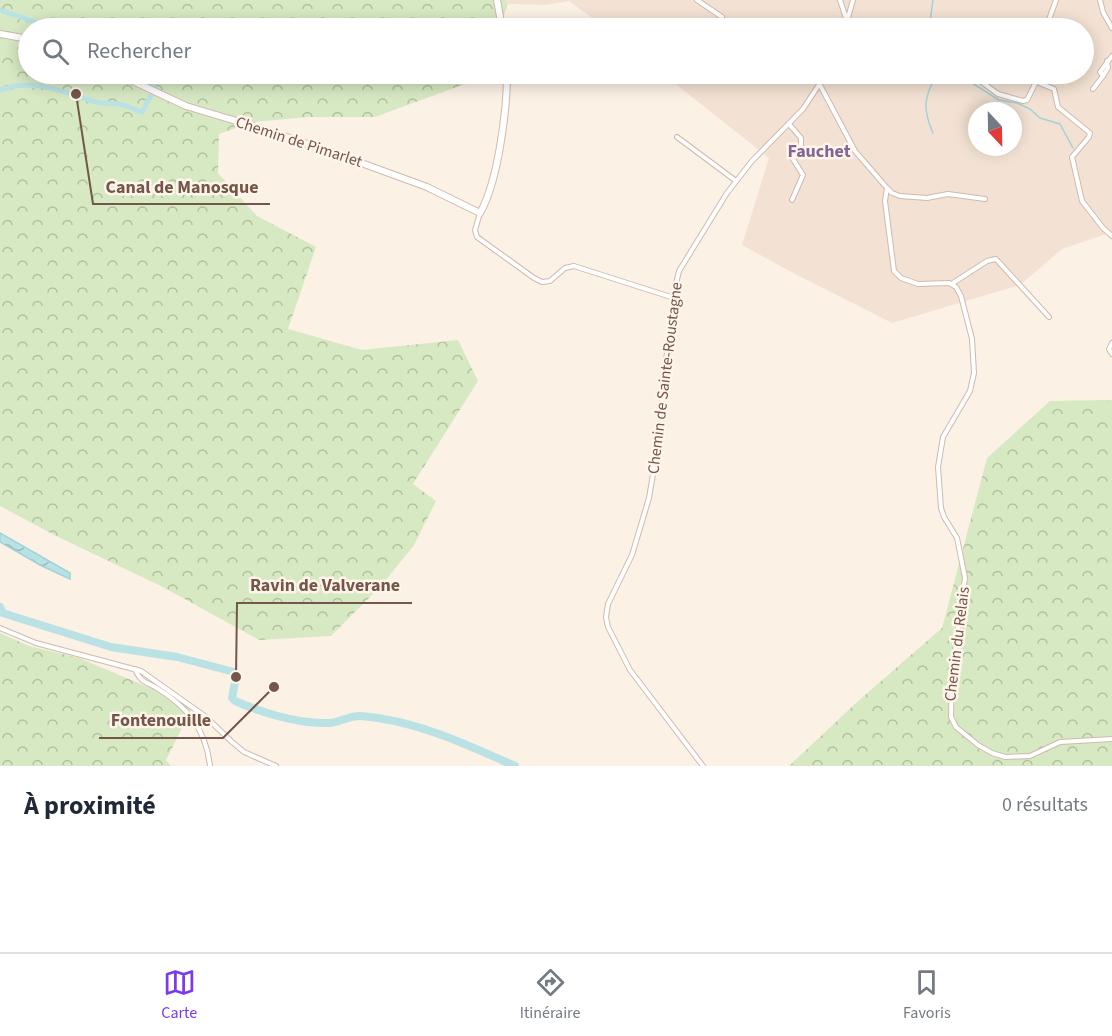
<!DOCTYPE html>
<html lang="fr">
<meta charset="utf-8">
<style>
:root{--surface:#fff;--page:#f6f6f7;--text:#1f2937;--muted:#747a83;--line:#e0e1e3;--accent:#7c3aed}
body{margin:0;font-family:"Source Sans 3",sans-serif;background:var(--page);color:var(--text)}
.compass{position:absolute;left:968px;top:102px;width:54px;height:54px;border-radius:50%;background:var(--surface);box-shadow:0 3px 15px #0003;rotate:158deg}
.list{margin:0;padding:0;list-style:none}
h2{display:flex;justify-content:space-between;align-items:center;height:78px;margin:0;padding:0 24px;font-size:26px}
h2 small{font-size:20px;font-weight:400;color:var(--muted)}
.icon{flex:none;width:33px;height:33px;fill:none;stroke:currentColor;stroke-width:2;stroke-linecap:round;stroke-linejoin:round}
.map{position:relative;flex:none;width:1112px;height:766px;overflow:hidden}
.search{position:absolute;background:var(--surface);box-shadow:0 3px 15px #0003;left:18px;right:18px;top:18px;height:66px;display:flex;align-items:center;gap:15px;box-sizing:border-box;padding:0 21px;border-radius:33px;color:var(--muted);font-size:22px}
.sheet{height:186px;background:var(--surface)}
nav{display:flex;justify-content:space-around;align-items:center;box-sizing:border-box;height:84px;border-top:2px solid var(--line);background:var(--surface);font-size:16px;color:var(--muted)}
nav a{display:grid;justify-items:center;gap:3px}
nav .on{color:var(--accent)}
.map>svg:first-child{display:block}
</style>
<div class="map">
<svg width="1112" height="766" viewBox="0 0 1112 766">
<defs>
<pattern id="forest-crowns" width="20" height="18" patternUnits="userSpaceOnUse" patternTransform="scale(1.5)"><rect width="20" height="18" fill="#d6e9c3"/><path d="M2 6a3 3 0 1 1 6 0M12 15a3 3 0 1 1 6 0" fill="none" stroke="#b2c0a0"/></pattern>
<pattern id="water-waves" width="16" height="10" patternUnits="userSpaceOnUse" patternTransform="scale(1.5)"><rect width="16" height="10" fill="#bae2e5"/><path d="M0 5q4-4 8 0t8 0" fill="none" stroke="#9cbabc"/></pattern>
</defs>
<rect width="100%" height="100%" fill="#fcf1e5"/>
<!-- residential -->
<path fill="#f3e2d3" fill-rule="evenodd" d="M505 0H1112V232L1062 249 1020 285 892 323 799 276 742 245 769 158 663 74H1084V28H606L569 1 546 5 508 4ZM977 111H1013V147H977Z"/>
<!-- forest -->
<g fill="url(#forest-crowns)">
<path d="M0 0H505L508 4 499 28H28V74H492L375 117H308L253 122 219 134 218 173 257 216 316 247 288 329 362 350 458 340 478 381 413 484 436 501 414 545 381 586 331 636 259 640 161 586 56 536 0 506Z"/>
<path d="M1112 400V766H789L857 702 942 628 987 458 1050 401Z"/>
<path d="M0 633 29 646 79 658 193 706 166 760 171 766H0Z"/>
</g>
<!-- water -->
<path fill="url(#water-waves)" stroke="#a0d3d7" stroke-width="1.5" d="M0 533 70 573V579L40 565 0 542Z"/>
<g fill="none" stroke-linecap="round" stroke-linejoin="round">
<!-- stream -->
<g stroke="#a0d3d7" stroke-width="1.5">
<path d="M932 28 930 22 933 0"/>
<path d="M962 74 969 81 999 100 1017 103 1030 109 1040 118 1060 124 1073 148"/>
<path d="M933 133C922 108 924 97 937 74"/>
</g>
<!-- canal -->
<g stroke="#bae2e5" stroke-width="5">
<path d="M0 10 53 28"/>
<path d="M0 90C33 77 65 93 96 102 104 104 112 103 120 104 128 106 135 110 142 112L155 88 134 74"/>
</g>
<!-- river -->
<path stroke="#bae2e5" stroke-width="8" d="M0 607 3 613 12 616 111 647 177 657 234 672 236 677 232 698 235 701C263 713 299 724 330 723 340 722 351 715 361 716 415 720 466 744 515 766"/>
<!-- street casing -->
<g stroke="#cfbaae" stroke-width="6">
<g id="street">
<path d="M697 0 722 17"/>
<path d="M840 0 847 21"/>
<path d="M1100 0 1103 12 1112 28"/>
<path d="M845 28 853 0"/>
<path d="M1046 28 1056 0"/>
<path d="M971 74 998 94 1023 101 1027 100 1036 82"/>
<path d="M1027 74 1032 80 1054 89 1058 107 1090 133 1089 137 1072 157 1082 201 1103 228 1112 236"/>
<path d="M1103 76 1108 68 1107 61"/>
<path d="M820 85 855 151 887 188 885 201 894 271 901 278 918 284 949 283 956 287 961 296 972 339 974 373 970 391 943 437 938 467 941 508 944 517 957 538 965 578 952 673 951 717 956 727 978 745 992 753 1005 757 1030 756 1060 742 1112 739"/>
<path d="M1093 89 1103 76 1100 72 1112 56"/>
<path d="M789 124 801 138V145L793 159 803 175 792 200"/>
<path d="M677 137 736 181"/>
<path d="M887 188 892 193 900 196 927 198 948 194 985 199"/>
<path d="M480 213 475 230 477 237 534 278 542 282 550 281 565 268 574 266 674 298"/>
<path d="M953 283 987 261 996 259 1049 317"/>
<path d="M1112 343 1109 349 1112 354"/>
<path d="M0 628 36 643 141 671 206 717 231 741 244 752 276 766"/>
<path d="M135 669C140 681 145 682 155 687 187 706 206 729 210 766"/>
<path d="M703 766 630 670 608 627 606 617 608 604 632 555 649 498 661 427 664 369 673 322 675 288 679 271 727 193 752 161 803 109 826 74"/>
</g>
</g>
<!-- secondary casing -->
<g stroke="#d2b9ab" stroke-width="8">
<g id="secondary">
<path d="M497 0 502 28"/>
<path d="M0 34 28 39"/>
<path d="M118 74 186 106 263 129 334 153 427 187 480 213C498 182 507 110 507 74"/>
</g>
</g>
<!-- street -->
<use href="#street" stroke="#fff" stroke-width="4"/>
<!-- secondary -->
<use href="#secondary" stroke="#fff" stroke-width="6"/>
</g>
<g text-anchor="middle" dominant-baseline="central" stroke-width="5" stroke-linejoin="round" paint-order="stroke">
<!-- street labels -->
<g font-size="16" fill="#74564a" stroke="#fff5eb">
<text transform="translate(299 142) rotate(18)">Chemin de Pimarlet</text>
<text transform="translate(665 378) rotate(-83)">Chemin de Sainte-Roustagne</text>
<text transform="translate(957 644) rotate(-83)">Chemin du Relais</text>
</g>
<!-- neighbourhood labels -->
<g font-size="18" font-weight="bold" fill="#836698" stroke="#fff5eb">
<text x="819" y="151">Fauchet</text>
</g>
</g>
<!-- callouts -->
<path fill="none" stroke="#74564a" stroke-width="2" d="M76 94L93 204H270M236 677L237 603H412M274 687L223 738H99"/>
<g fill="#74564a" stroke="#fff5eb" stroke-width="2">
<circle cx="76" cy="94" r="6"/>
<circle cx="236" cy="677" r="6"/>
<circle cx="274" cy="687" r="6"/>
</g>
<g font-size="18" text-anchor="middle" font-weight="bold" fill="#74564a" stroke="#fff5eb" stroke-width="5" stroke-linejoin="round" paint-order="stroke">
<text x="182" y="193">Canal de Manosque</text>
<text x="325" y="591">Ravin de Valverane</text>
<text x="161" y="726">Fontenouille</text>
</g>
</svg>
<svg class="compass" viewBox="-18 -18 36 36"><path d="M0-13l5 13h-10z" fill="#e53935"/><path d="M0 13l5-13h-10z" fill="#747a83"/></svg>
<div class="search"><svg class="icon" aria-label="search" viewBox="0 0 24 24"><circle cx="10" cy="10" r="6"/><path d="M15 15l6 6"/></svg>Rechercher</div>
</div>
<section class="sheet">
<h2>À proximité<small>0 résultats</small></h2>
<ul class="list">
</ul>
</section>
<nav>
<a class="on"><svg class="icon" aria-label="map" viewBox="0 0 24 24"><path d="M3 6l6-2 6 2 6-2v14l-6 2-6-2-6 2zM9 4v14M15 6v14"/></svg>Carte</a>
<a><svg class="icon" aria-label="directions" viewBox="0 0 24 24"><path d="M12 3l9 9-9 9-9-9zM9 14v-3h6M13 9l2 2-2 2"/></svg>Itinéraire</a>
<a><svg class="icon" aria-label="saved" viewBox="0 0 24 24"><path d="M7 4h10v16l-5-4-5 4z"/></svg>Favoris</a>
</nav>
